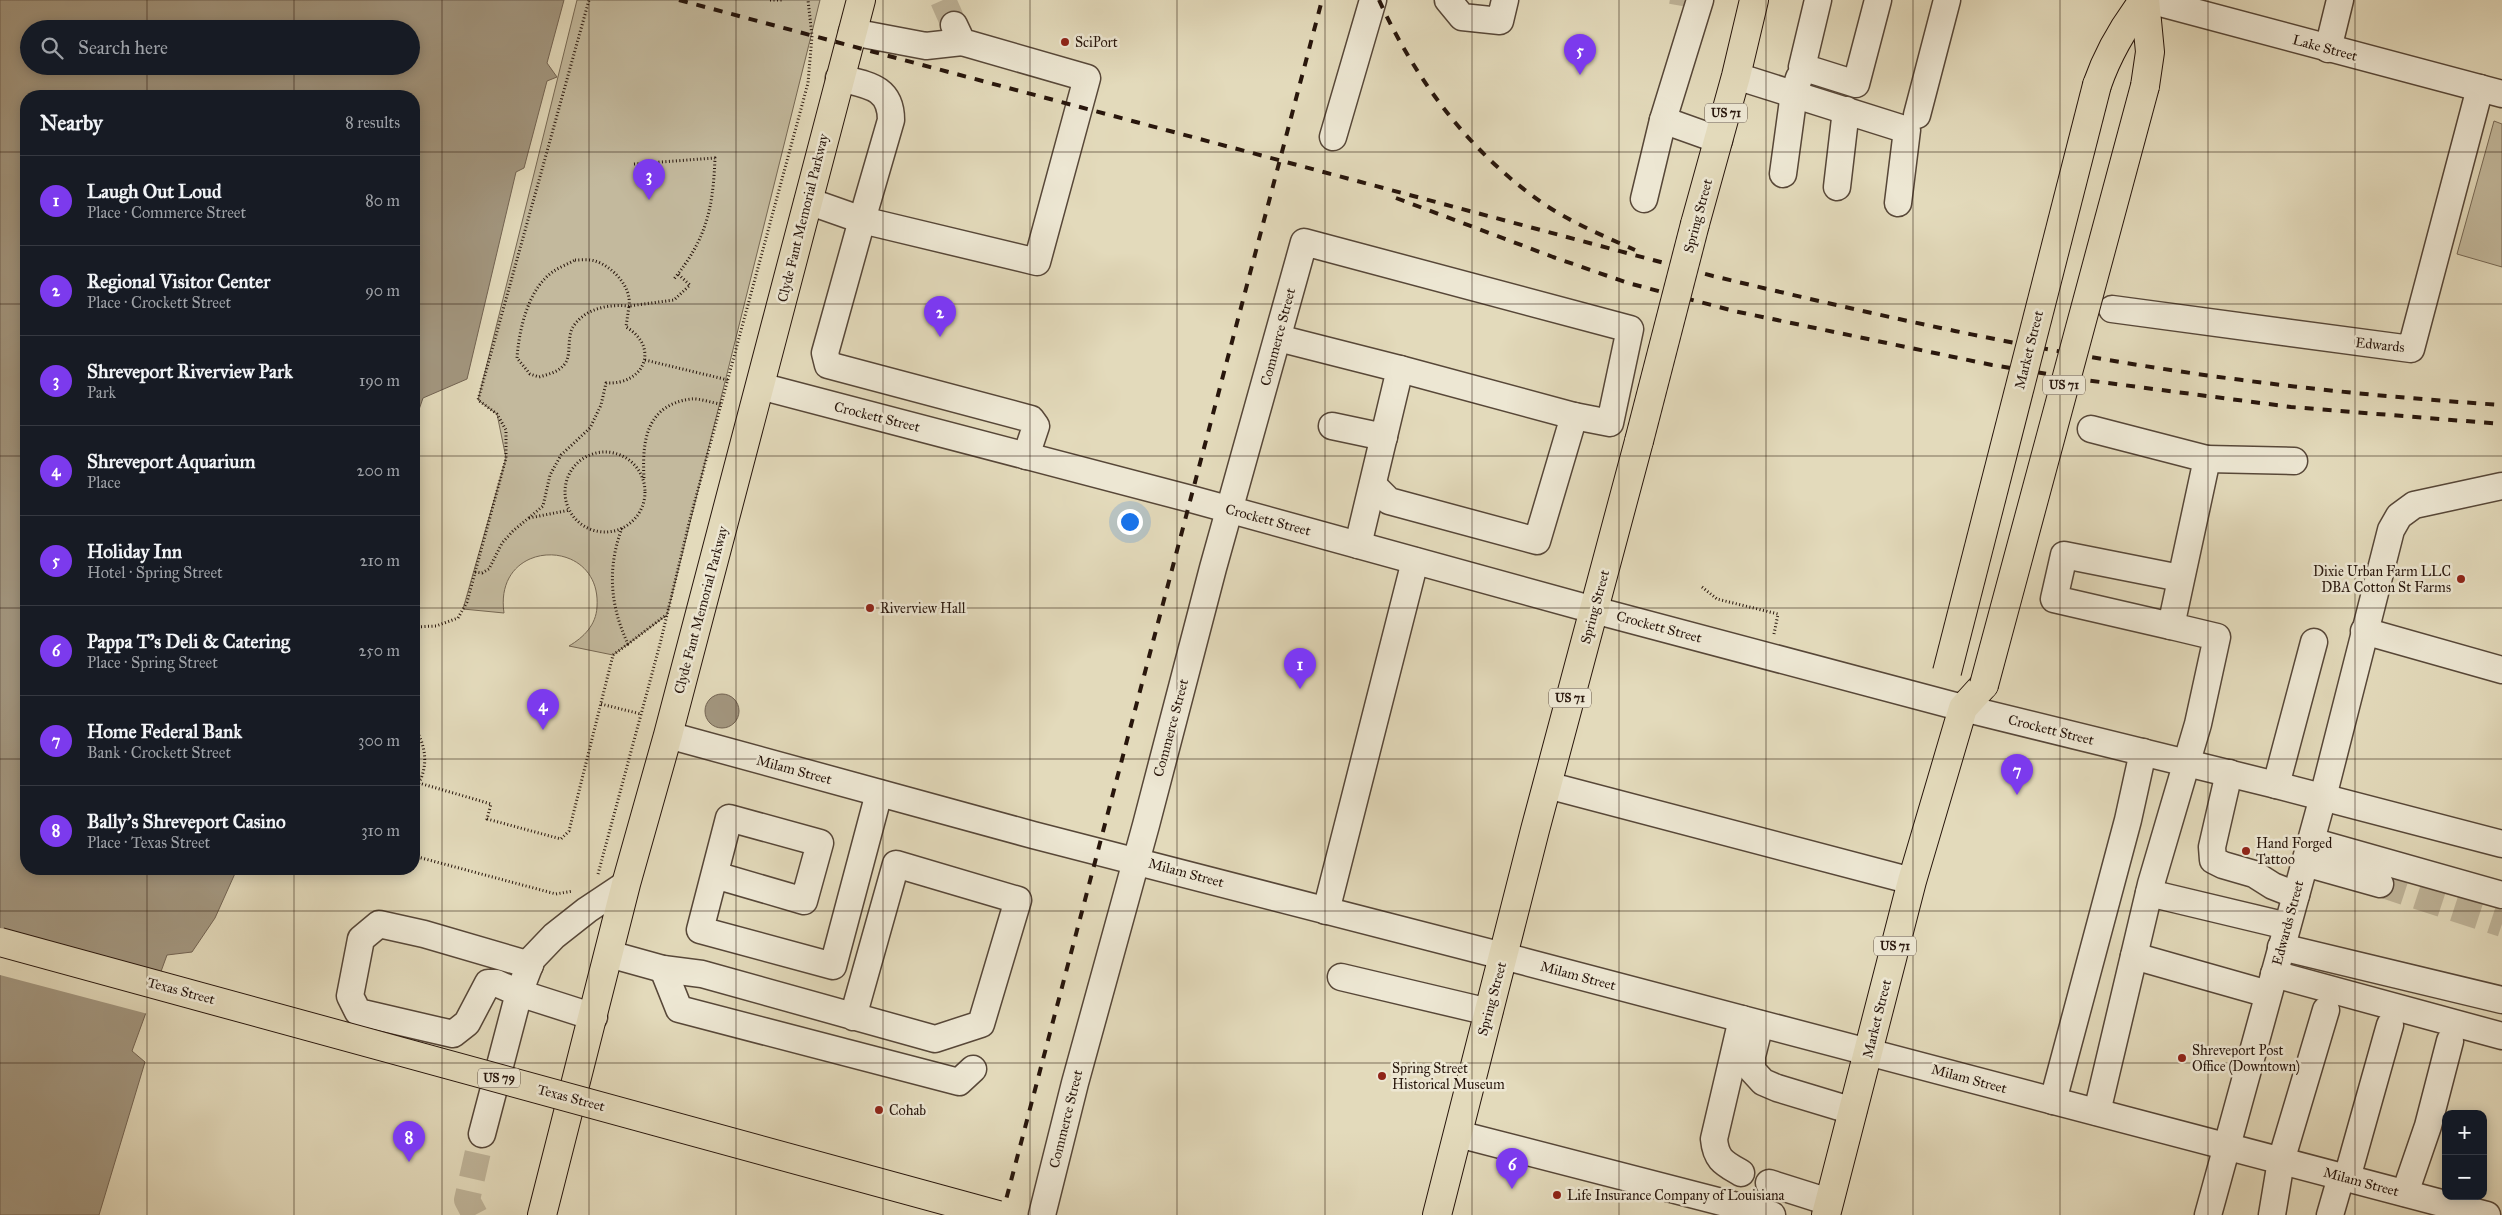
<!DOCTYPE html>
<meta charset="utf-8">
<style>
:root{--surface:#171b24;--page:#242831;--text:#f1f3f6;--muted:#9ea1a6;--line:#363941;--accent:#7c3aed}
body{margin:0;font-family:"IM FELL Great Primer",serif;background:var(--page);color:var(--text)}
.controls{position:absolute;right:15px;bottom:15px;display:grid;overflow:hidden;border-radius:10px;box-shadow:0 2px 12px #0003}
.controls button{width:45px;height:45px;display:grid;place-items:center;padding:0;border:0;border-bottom:1px solid var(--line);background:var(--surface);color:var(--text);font:25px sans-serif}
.you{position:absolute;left:1129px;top:521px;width:18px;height:18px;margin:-12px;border:4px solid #fff;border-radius:50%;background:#1a73e8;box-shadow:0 0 0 8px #1a73e833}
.badge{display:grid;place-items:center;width:32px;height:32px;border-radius:50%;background:var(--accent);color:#fff;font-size:16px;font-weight:700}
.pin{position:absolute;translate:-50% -41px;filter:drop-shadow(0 1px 2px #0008)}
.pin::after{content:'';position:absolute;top:26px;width:18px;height:15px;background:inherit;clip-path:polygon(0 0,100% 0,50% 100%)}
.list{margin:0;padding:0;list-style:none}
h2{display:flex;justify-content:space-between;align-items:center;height:65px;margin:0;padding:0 20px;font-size:21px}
h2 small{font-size:16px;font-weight:400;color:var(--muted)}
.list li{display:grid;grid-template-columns:32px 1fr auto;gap:15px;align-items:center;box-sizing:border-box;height:90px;padding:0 20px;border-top:1px solid var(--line)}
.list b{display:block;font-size:19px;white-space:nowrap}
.list p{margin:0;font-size:16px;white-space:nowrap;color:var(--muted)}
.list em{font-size:16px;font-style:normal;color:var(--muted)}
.icon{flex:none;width:28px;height:28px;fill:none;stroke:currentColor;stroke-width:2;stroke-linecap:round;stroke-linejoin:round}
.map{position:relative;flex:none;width:2502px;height:1215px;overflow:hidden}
.search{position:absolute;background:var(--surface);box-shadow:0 2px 12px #0003;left:20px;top:20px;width:400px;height:55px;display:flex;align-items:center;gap:12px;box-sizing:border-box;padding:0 18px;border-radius:28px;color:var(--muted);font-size:19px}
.panel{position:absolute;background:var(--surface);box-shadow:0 2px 12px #0003;left:20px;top:90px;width:400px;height:785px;border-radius:20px}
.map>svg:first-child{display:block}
</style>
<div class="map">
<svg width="2502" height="1215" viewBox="0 0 2502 1215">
<rect width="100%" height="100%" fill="#e3dabb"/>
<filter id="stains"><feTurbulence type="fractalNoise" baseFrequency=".004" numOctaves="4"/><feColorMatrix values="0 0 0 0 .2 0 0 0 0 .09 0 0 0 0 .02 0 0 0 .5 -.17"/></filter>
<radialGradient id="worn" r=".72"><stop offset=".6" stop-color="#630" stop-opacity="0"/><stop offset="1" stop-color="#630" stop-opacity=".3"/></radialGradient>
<!-- green -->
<g fill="#c3b99d" stroke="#766854">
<path d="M577 0H820L667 615 613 655 569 646C584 637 596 625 597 607 602 536 493 537 504 613L463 609 506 458 497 414 478 400Z"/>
<path d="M2494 121 2502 124V267L2457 254Z"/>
</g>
<!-- water -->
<g fill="#a39780" stroke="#726352" fill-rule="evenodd">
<path d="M0 0H564L547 63 557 77 547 81 524 168 516 172 467 379 423 398 414 424V96H26V869H237L215 918 192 952 167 955 132 1051 145 1062 99 1215H0ZM29 29H411V66H29Z"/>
<circle cx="722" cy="711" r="17"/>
</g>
<!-- pier -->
<path fill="#e3dabb" d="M0 935 161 977 148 1014 0 975Z"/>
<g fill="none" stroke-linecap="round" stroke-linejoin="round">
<!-- minor-tunnel -->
<g stroke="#beb398" stroke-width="26" stroke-dasharray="26 13" stroke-linecap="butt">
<path d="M943 0 954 25"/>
<path d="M1682 6 1683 0"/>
<path d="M2380 884 2502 924"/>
<path d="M475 1215 467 1200 482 1134"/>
</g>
<!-- minor casing -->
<g stroke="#574738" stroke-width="29">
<g id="minor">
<path d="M1448 0 1462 17 1500 21 1505 0"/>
<path d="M1818 0 1802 67 1856 84 1878 0"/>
<path d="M2149 0 2502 94"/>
<path d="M852 32 926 46 962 42"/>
<path d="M2328 49 2340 0"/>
<path d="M1736 76 1907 130 1898 203"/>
<path d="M839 78C866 85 891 86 891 120L862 220 1037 262 1087 78 962 42 954 25"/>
<path d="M1917 115 1947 0"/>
<path d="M1663 120 1700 0"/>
<path d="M1333 137 1373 0"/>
<path d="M1783 174 1794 93 1799 78"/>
<path d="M1837 187 1846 110"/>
<path d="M1644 199 1663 120 1719 140"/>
<path d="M808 201 862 220 825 353 828 365 1031 419 1036 426 1026 456"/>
<path d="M2112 309 2411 349 2480 88"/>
<path d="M1278 338 1400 369 1358 545"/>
<path d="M760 386 1191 499 1594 610 1963 708 2276 785 2502 844"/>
<path d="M1332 426 1384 437"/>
<path d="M2091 429 2207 459 2171 626 2217 637 2198 724 2151 884 2097 1112"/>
<path d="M2207 459 2294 461"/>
<path d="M1373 485 1389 501 1537 541 1574 416 1400 369"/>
<path d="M2171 626 2054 599 2064 555 2180 578"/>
<path d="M2364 631 2502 670"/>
<path d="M668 735 1033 835 1526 962 2487 1215"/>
<path d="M2229 773 2212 847 2213 860 2223 865 2254 874 2273 886 2296 895"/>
<path d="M1547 785 1912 881"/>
<path d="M2276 785 2314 642"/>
<path d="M2311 841 2502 895"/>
<path d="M2305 863 2380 884"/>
<path d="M715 875 804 901 820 843 729 818 700 930 833 966 879 793"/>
<path d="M2149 893 2287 926"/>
<path d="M1326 911 1415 561"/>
<path d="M2281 947 2502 1000"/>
<path d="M609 954 663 969 702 974 935 1039 981 1024 1018 900 896 864 853 1017"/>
<path d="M2134 956 2268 994"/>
<path d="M530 965 424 934 379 924 361 939 350 996 358 1012 453 1034 467 1023 488 983H496L519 993 594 1017"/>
<path d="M663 969 679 1009 959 1082 973 1069"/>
<path d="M2274 974 2502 1036"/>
<path d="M1341 977 1489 1012"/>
<path d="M1760 1024 1752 1056V1070L1763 1082 1777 1088 1853 1111"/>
<path d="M2053 1101 2128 820 2143 752"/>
<path d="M482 1134 519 993 532 959 554 936 587 910 626 884"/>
<path d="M1458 1134 1772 1215"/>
<path d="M1741 1173C1724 1163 1716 1160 1714 1139L1742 1019"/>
<path d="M2347 1178 2390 1025"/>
<path d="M1769 1183 1829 1202"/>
<path d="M2405 1193 2428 1126 2450 1041"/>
<path d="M1042 1215 1075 1083 1146 825 1213 568 1304 242 1630 329 1610 423 1574 416"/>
<path d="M2208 1215 2323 797 2391 530 2399 516 2414 505 2502 486"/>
<path d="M2272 1215 2281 1161 2326 1010"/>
<path d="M2330 1215 2341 1177"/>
</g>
</g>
<!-- major casing -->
<g stroke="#28160c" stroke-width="30">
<g id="major">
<path d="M2097 85C2108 53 2124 26 2144 0"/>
<path d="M2145 86 2150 52 2145 0"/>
<path d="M1695 224 1736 76 1754 0"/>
<path d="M542 1215 626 884 668 735 861 0"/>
<path d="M1437 1215 1535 830 1639 441"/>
<path d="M1826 1215 1912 881 1963 708 1984 685"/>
</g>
</g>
<!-- path -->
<g stroke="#28160c" stroke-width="3" stroke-dasharray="1 2.5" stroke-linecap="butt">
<path d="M770 0H784"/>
<path d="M634 164 715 158C713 210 706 239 674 279"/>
<path d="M575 260C581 260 589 259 595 261 612 266 632 287 629 306 609 304 585 308 573 327 567 337 571 353 566 362 560 372 549 374 539 377L530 374 517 358C519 330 528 288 554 271 560 267 568 264 575 260Z"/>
<path d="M645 360 728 380"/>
<circle cx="605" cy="492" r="40"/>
<path d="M644 478C642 441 646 405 691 399 699 398 712 403 721 404"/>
<path d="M529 518 570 510"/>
<path d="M622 528C607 568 610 606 628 644L666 615"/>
<path d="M475 572 482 573 489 569 502 543 513 531 543 506 550 475 561 455 590 428 601 405 606 383C645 385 660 347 626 327L629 306 674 300 690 285 678 274"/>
<path d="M1702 587 1717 599 1778 614 1774 634"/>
<path d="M414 627 436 626 458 618 467 602 506 458V430L497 414 478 400 589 0"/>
<path d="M601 704 641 714"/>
<path d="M414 726C425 744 429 763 419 783L491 804 487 819 561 839 569 831 613 655 628 644"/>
<path d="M414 776 421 778"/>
<path d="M414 856 556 894 573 891"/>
<path d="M598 874 660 644 690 519 808 83 812 36 808 0"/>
</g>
<!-- minor -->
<use href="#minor" stroke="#ede7d3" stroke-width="26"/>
<!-- major -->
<use href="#major" stroke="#e3dabb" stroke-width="28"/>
<!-- rail -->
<g stroke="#28160c" stroke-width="4" stroke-dasharray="9 9" stroke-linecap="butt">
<path d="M679 0 1713 276C1838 306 1964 335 2091 357 2227 381 2364 396 2502 405"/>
<path d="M1379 0C1416 81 1470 153 1544 204 1572 223 1604 236 1635 250"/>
<path d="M1396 198 1553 257 1628 283 1734 311 1992 365 2085 380 2291 407 2502 424"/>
<path d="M1002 1215 1322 0"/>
</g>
<!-- major-bridge casing -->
<g stroke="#28160c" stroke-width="30" stroke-linecap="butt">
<g id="major-bridge">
<path d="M1639 441 1695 224"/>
<path d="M1947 672 2097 85"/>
<path d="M1984 685 2145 86"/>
<path d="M0 942 998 1215"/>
</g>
</g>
<!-- major-bridge -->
<use href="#major-bridge" stroke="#e3dabb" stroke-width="28"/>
</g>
<!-- grid -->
<path fill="none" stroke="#28160c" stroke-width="1" stroke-opacity="0.55" d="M147 0V29M294 0V29M442 0V1215M589 0V1215M736 0V1215M883 0V1215M1030 0V1215M1177 0V1215M1325 0V1215M1472 0V1215M1619 0V1215M1766 0V1215M1913 0V1215M2060 0V1215M2208 0V1215M2355 0V1215M147 66V96M294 66V96M0 152H26M414 152H2502M0 304H26M414 304H2502M0 456H26M414 456H2502M0 608H26M414 608H2502M0 759H26M414 759H2502M147 869V1215M294 869V1215M0 911H2502M0 1063H2502"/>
<!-- markers -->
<g fill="#8f2418" stroke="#ede7d3" stroke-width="2">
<circle cx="1065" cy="42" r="5"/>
<circle cx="2461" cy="579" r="5"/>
<circle cx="870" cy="608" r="5"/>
<circle cx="2246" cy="851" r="5"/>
<circle cx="2182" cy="1058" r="5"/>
<circle cx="1382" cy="1076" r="5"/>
<circle cx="879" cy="1110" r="5"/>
<circle cx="1557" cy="1195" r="5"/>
</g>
<g text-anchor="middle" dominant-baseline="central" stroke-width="5" stroke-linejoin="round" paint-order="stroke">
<!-- shield labels -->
<g fill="#ede7d3" stroke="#635548" stroke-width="1">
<rect x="1705" y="103.5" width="42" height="19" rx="4"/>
<rect x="2043" y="375.5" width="42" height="19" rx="4"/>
<rect x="1549" y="688.5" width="42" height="19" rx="4"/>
<rect x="1874" y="936.5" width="42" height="19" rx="4"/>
<rect x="478" y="1068.5" width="42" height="19" rx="4"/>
</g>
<g font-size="12" font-weight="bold" fill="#28160c">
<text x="1726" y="113">US 71</text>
<text x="2064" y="385">US 71</text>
<text x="1570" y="698">US 71</text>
<text x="1895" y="946">US 71</text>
<text x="499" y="1078">US 79</text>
</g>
<!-- poi labels -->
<g font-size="14" fill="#28160c" stroke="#ede7d3" text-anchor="start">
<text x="1075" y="42">SciPort</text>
<text x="2451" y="571" text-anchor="end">Dixie Urban Farm LLC<tspan x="2451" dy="16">DBA Cotton St Farms</tspan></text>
<text x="880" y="608">Riverview Hall</text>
<text x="2256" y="843">Hand Forged<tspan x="2256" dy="16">Tattoo</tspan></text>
<text x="2192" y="1050">Shreveport Post<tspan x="2192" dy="16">Office (Downtown)</tspan></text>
<text x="1392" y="1068">Spring Street<tspan x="1392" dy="16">Historical Museum</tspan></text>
<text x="889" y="1110">Cohab</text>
<text x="1567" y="1195">Life Insurance Company of Louisiana</text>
</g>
<!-- street labels -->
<g font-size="14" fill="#28160c" stroke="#ede7d3">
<text transform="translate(2325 48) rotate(15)">Lake Street</text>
<text transform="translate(1698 216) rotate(-75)">Spring Street</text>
<text transform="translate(803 218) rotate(-76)">Clyde Fant Memorial Parkway</text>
<text transform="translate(1278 337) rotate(-75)">Commerce Street</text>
<text transform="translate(2380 345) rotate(6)">Edwards</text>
<text transform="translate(2029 350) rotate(-76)">Market Street</text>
<text transform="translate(877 417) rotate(14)">Crockett Street</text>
<text transform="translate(1268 520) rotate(15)">Crockett Street</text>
<text transform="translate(1595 607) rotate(-75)">Spring Street</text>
<text transform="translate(701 610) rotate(-75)">Clyde Fant Memorial Parkway</text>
<text transform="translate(1659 627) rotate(15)">Crockett Street</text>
<text transform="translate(1171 728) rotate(-75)">Commerce Street</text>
<text transform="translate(2051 730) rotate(14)">Crockett Street</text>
<text transform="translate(794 770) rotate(15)">Milam Street</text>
<text transform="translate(1186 873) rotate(15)">Milam Street</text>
<text transform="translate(2288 923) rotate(-75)">Edwards Street</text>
<text transform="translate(1578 976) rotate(15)">Milam Street</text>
<text transform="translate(181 991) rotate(15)">Texas Street</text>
<text transform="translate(1492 999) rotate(-75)">Spring Street</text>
<text transform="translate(1877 1019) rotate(-76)">Market Street</text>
<text transform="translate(1969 1079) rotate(15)">Milam Street</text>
<text transform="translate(571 1098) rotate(15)">Texas Street</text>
<text transform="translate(1066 1119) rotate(-76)">Commerce Street</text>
<text transform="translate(2361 1182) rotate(15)">Milam Street</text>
</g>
</g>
<rect width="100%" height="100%" filter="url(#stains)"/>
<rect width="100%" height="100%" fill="url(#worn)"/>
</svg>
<div class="controls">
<button>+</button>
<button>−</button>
</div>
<div class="you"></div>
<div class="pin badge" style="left:1300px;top:689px">1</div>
<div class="pin badge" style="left:940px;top:337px">2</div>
<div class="pin badge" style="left:649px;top:200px">3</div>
<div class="pin badge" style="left:543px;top:730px">4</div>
<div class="pin badge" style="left:1580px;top:75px">5</div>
<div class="pin badge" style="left:1512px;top:1189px">6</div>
<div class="pin badge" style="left:2017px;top:795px">7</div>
<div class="pin badge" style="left:409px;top:1162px">8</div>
<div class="search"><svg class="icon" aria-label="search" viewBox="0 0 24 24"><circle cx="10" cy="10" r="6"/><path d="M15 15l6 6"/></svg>Search here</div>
<section class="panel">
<h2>Nearby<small>8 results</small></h2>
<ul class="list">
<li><span class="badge">1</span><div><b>Laugh Out Loud</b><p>Place · Commerce Street</p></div><em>80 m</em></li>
<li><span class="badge">2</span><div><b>Regional Visitor Center</b><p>Place · Crockett Street</p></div><em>90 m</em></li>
<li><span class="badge">3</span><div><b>Shreveport Riverview Park</b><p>Park</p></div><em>190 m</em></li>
<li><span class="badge">4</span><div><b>Shreveport Aquarium</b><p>Place</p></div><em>200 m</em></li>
<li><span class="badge">5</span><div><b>Holiday Inn</b><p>Hotel · Spring Street</p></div><em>210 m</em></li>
<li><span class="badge">6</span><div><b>Pappa T's Deli &amp; Catering</b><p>Place · Spring Street</p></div><em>250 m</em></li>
<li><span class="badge">7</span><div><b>Home Federal Bank</b><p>Bank · Crockett Street</p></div><em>300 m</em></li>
<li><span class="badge">8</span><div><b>Bally's Shreveport Casino</b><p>Place · Texas Street</p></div><em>310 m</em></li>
</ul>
</section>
</div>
